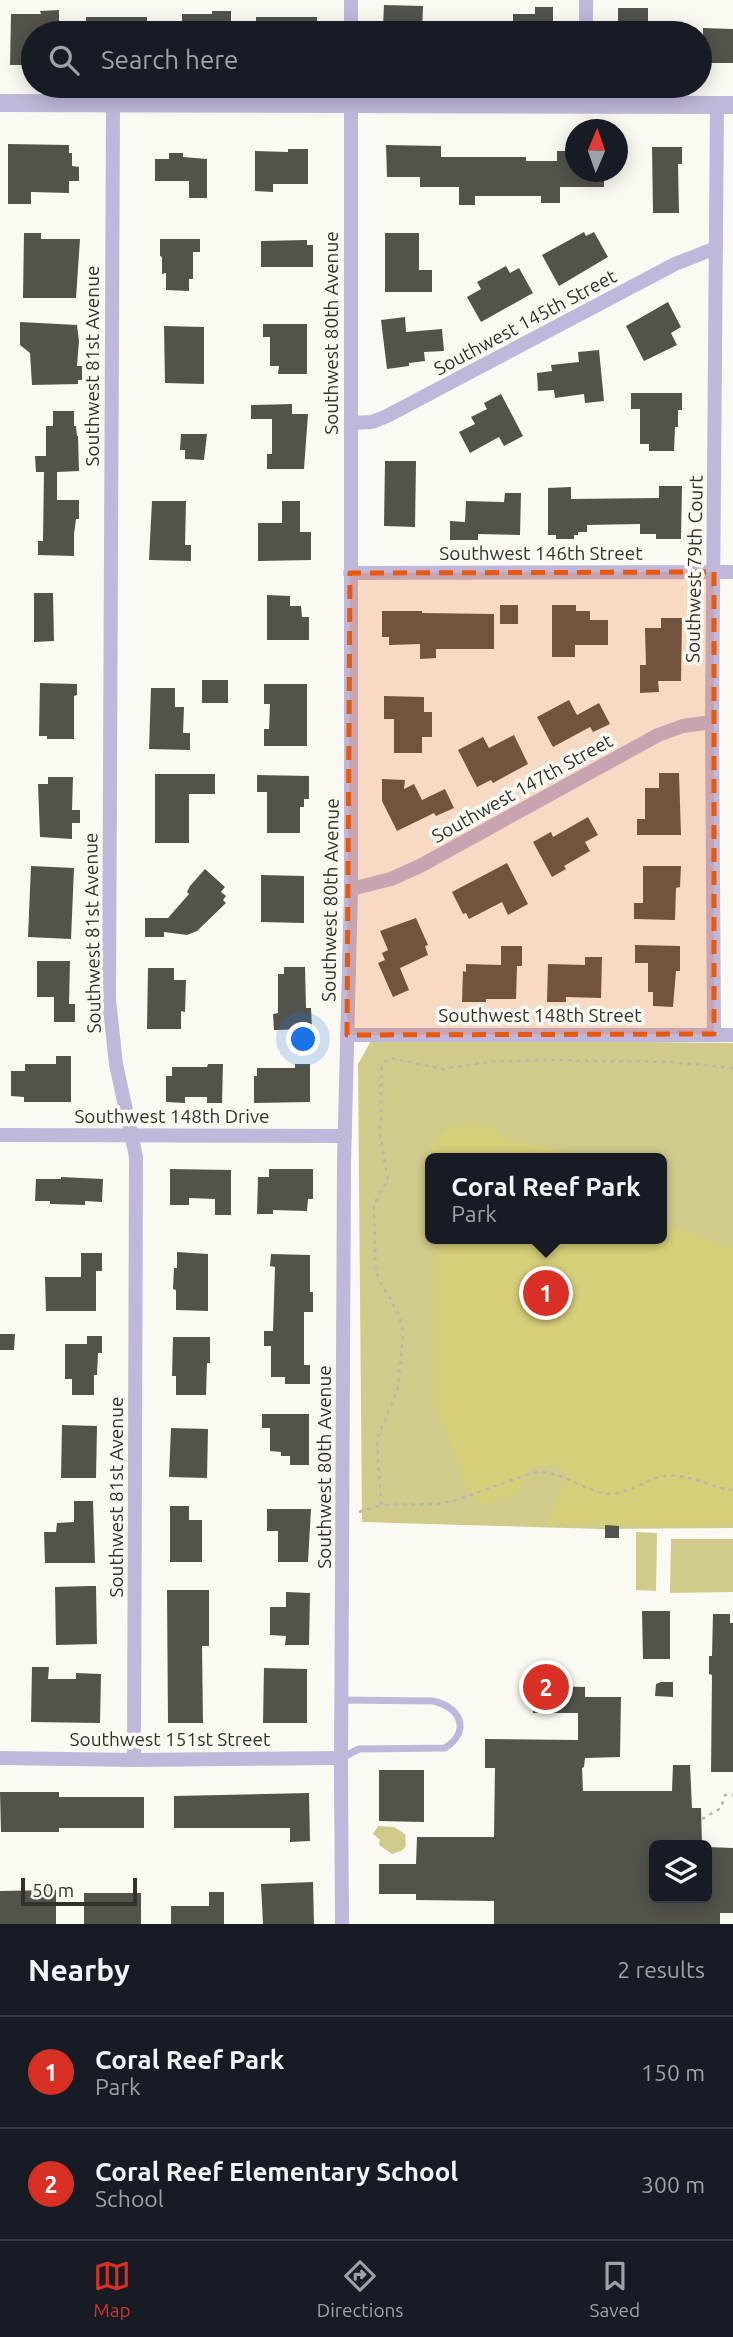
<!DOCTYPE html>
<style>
:root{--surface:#171b24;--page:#20242c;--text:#f1f3f6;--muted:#9ea1a6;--line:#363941;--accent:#d93025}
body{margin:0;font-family:Ubuntu,sans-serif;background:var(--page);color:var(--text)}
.controls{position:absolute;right:21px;bottom:21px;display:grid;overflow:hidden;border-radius:10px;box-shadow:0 4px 18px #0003}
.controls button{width:63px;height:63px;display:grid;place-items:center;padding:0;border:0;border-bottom:2px solid var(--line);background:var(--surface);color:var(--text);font:35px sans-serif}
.compass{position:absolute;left:565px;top:119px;width:63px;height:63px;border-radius:50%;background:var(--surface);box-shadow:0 4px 18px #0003;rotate:2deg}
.scale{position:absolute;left:21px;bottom:18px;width:116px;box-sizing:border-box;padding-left:7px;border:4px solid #31312e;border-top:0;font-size:19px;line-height:24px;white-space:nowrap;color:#31312e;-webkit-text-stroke:5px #fbfaf2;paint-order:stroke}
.you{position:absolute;left:304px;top:1040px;width:24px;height:24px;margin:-18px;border:5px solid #fff;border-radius:50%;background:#1a73e8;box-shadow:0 0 0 10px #1a73e833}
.badge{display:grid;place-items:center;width:46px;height:46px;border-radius:50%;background:var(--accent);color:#fff;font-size:23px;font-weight:700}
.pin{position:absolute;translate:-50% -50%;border:4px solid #fff;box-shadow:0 2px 7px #0006}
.popup{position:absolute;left:425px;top:1153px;width:242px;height:91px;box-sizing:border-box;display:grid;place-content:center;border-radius:10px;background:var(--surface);filter:drop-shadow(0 2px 5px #0005);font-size:23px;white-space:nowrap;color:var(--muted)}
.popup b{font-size:26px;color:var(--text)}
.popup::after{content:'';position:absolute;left:50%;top:100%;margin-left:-14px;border:14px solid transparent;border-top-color:var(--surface)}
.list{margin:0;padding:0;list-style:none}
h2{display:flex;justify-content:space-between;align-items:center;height:91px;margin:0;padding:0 28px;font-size:30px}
h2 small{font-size:23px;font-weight:400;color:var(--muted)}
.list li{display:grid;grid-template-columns:46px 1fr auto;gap:21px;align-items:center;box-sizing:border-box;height:112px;padding:0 28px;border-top:2px solid var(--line)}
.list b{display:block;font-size:26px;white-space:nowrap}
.list p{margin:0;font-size:23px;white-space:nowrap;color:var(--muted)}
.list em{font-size:23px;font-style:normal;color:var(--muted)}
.icon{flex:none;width:38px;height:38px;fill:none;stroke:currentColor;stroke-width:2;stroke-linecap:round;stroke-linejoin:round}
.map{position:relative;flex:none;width:733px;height:1924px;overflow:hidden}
.search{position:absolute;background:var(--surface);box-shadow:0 4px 18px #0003;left:21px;right:21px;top:21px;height:77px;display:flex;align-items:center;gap:18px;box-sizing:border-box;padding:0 24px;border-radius:38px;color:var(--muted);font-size:26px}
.sheet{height:315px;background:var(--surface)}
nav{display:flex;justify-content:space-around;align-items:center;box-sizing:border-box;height:98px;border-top:2px solid var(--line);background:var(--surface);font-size:19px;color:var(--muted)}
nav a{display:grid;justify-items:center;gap:4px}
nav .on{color:var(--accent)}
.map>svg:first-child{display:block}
</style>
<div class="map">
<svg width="733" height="1924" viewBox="0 0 733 1924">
<rect width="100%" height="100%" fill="#fbfaf2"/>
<!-- green -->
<g fill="#d0cb8b" fill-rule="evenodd">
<path d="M372 1039 733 1043V1528L600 1529 362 1522 358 1064ZM430 1158H662V1239H430Z"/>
<path d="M636 1532 657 1533 656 1591 636 1590Z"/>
<path d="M671 1539H733V1592L670 1593Z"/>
<path d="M378 1826 394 1827 405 1834 406 1845 403 1850 392 1854 379 1845 380 1840 373 1834Z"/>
</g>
<!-- forest -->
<g fill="#d6cf79">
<path d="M453 1125H489L504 1138 593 1158H430V1170L426 1156 431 1143Z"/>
<path d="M662 1219 667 1224 733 1249V1525L545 1524 568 1476 555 1464 530 1468 518 1493 480 1505 466 1486 435 1406V1239H662Z"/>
</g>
<!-- building -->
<g fill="#53534c">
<path d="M384 5 423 6 422 33H391V27L383 26Z"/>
<path d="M535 7H553V33H513V14H535Z"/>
<rect x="618" y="8" width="30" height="25"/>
<path d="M59 10V33H33V47H29V65H10L11 14H41L40 11Z"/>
<path d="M212 11H231V33H182V14H212Z"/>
<rect x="86" y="17" width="61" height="16"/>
<rect x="256" y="17" width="61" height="16"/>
<path d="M703 28 733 29V63H703Z"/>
<path d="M8 144 69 145V153H72V166L79 167V181H69V193L31 192V204H8Z"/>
<path d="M386 145 441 146V157H526V161H557V151H576V172H604V187H560V203H541V196H475V205H459V187H420V177H387Z"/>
<path d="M652 147H682V164H678L679 213H653Z"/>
<path d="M288 149H308V184H273V192L255 191V151L288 152Z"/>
<path d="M169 153H183V157L207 159V198H189V181H155V159H169Z"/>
<path d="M584 232 586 236 594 232 608 257 559 286 542 255Z"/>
<path d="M24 233H41V239H80L76 298H23Z"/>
<path d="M385 233H419V270H432V292H385Z"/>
<path d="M160 239H200V252H193V279H189V291L166 290V273L162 274V257L160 256Z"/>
<path d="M307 240V245H313V267H261V241Z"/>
<path d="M506 266 510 273 519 268 533 293 481 322 467 297 481 289 477 282Z"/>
<path d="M668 302 681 327 671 333 677 345 644 361 626 326Z"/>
<path d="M405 317 406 332 442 329 444 351 424 352 425 361 409 363V366L387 369 381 320Z"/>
<path d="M20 322 77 325 79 341 77 366H82V380H78V384L32 385 30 353 20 345Z"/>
<path d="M263 324H307V374H278L279 366H270V337H263Z"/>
<path d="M164 326 204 327V384L165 383Z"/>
<path d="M599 350 604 401 585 403 584 394 555 398 554 390 538 391 537 373 552 371 551 365 579 362 578 352Z"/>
<path d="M631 393H682V410H678V427H675L674 451H649V444H640V409H631Z"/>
<path d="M501 394 523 436 504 446 499 437 470 453 459 432 475 424 471 417 487 409 484 403Z"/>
<path d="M292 404V414H308L304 469H267V454H272V419H251V405Z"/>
<path d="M53 411H74V426H76L77 436H78L79 471 57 472V500H79V519H76L74 534V556L38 555V541H43L44 472H36L35 456H46V426H53Z"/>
<path d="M181 434H207L204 460 185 459V450H180Z"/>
<path d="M385 461H416L415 527 384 526Z"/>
<path d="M659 486H682L681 539H656V534H640V524L587 525V532H578V535H574V539H556V535H548V488L571 487V499L659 498Z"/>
<path d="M505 493H521L520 535 478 534V540H450V521L465 522 466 501 504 502Z"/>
<path d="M152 501H186L185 545H191V561L149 560Z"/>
<path d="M282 501H300V532H311V560L258 561V523H282Z"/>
<path d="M34 593H53L54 641 34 642Z"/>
<path d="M267 595 290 596V606H301L302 617H309V640H267Z"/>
<rect x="500" y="605" width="18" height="19"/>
<path d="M552 605H576V611H590V620H608V645H575V657H552Z"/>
<path d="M382 611H422V613L494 614V649H436V658L420 659V644L389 645V637H382Z"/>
<path d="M661 618H682L681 681H658L659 692 640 693V665H646L645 628H661Z"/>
<rect x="202" y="680" width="26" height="23"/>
<path d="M40 683 77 684V695L74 696V739H47V736H39Z"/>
<path d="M264 684H307V746H264V729H269L270 704H264Z"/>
<path d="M151 688H175V707H184L183 733H190V750L149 749Z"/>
<path d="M384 696 424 697V712H432V737H422V753H394V719H384Z"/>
<path d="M569 700 577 715 599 703 610 724 593 732 590 727 553 747 537 717Z"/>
<path d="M514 735 528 764 493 783 491 780 477 787 458 750 483 737 489 748Z"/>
<path d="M659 773H679L681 835H637V819H645V788H659Z"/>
<path d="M155 774H215V794H189V843H155Z"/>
<path d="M257 775 309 776V799H304V807H300V833H267V792H257Z"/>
<path d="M48 777H73L72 810H80V823H72V839L40 837 38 784H48Z"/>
<path d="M382 779 405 780 404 789 414 784 422 800 445 789 454 808 436 816 434 813 397 831 382 801Z"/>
<path d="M588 817 598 835 585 842 590 851 564 866 566 869 552 877 533 842 551 832 553 837Z"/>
<path d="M507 863 528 904 508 915 502 902 469 919 466 913 463 914 452 892Z"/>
<path d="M31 866 74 868 71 939 28 937Z"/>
<path d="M643 866H681L680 887 676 888 675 920 634 919V903H643Z"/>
<path d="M205 869 225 887 221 892 226 896 223 900 226 903 197 931 187 935 164 932V937H145V918H168L189 894 187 892 190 886Z"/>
<path d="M261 875 304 876V923L261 922Z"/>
<path d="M416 918 428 945 425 946 428 955 400 968 409 990 393 997 378 963 385 960 382 953 388 950 380 931Z"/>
<path d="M635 945 680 946V971H676L673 1007 653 1006V992H648V963H635Z"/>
<path d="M501 946H522V966H517L516 999H486V1002H462L463 971 466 972V964L501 965Z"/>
<path d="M585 957H602L601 998 566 997V1002H547L548 964 585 965Z"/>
<path d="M37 961H70L69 1004H75V1022H54V997H37Z"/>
<path d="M284 967H305L306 1008H311L312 1029 274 1030 273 1014 278 1013V974H284Z"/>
<path d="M148 968H174V980H186L185 1012 181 1011V1029H147Z"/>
<path d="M56 1056H71V1102H24V1097L11 1096V1071H25V1064H56Z"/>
<path d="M208 1064H223L222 1103H207V1097H185V1103L166 1102V1076H172V1067H207Z"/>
<path d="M295 1064H310V1102L254 1103V1076H257V1068H295Z"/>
<path d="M170 1169 231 1170V1215H215V1199L189 1198V1205H170Z"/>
<path d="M269 1169H313V1199H308L307 1211 273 1210V1214H257L258 1177H269Z"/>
<path d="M61 1177 103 1179 102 1202 85 1201V1205L50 1204V1201H35L36 1179H61Z"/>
<path d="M177 1252 208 1254V1311L176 1310V1290L173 1289 174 1268H177Z"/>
<path d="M81 1253H102V1271H96V1311H46L45 1277H81Z"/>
<path d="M271 1254 310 1255V1292H313V1312H304V1365H310V1384H285V1377H271V1346H264V1331H273L275 1267 270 1266Z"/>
<path d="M0 1334H15L14 1350H0Z"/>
<path d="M87 1336H102V1353H98L97 1375H94V1395H72V1379H65V1344H87Z"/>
<path d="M173 1337H210V1363H207L206 1395H176V1376H172Z"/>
<path d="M262 1414H309V1465H290V1456H281V1452L270 1451V1428H262Z"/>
<path d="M62 1425 97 1426 96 1478H61Z"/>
<path d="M171 1428 208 1429 207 1478 169 1477Z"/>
<path d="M74 1501H93L95 1563H45L44 1532H56L57 1523 74 1522Z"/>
<path d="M170 1506H189V1520H202V1562H170Z"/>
<path d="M267 1509H311L308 1562H278V1531H267Z"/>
<path d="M605 1525 619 1526V1538H605Z"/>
<path d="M89 1586H96L97 1644 56 1645 55 1587Z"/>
<path d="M167 1590H209V1646H202L203 1723H168Z"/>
<path d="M286 1592 310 1593 309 1645H285L286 1636 270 1635V1607H286Z"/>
<path d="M642 1611H670V1659H643Z"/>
<path d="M713 1614H730V1623H733V1772H711L712 1675 709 1674V1656H712Z"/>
<path d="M32 1667H49L48 1679H76V1673L101 1674 100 1723 31 1722Z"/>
<path d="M264 1668 307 1669V1723H263Z"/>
<path d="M661 1682H673V1697L655 1696 656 1684Z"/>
<path d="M533 1686 585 1687V1697H621L620 1757 585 1758 584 1767 582 1768 583 1791H672L673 1765H690L692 1808H701L702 1845H654V1898H707V1847L733 1848V1913H720V1924H494V1901L416 1900V1894H379V1864H416L417 1837H494L495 1768H485V1739L578 1740V1713H533Z"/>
<path d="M379 1770H424V1822L379 1821Z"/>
<path d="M0 1792H59V1797H144V1828H59V1832H1Z"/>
<path d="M309 1793 310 1841 290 1842V1828H174V1796Z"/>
<path d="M313 1882 314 1924H263L261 1884Z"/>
<path d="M56 1890V1924H0V1891Z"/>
<path d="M209 1892H224V1924H171V1906H209Z"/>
<rect x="84" y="1893" width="57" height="31"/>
</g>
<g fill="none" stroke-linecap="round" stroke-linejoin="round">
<!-- path -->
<g stroke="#b6b6af" stroke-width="2.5" stroke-dasharray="3.5 5" stroke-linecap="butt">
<path d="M733 1068 669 1062 550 1060 496 1061 442 1069 391 1058 385 1061 381 1070V1117L379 1130 388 1180 374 1204V1213L376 1270 380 1283 391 1299 400 1319 403 1332 398 1388 377 1439 381 1505 437 1504 456 1500 532 1473C562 1469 577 1488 603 1493 624 1498 644 1479 665 1476 688 1473 711 1488 733 1490"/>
<path d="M359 1512 381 1505"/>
<path d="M702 1819 721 1808 725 1795H733"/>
</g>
<!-- service -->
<path stroke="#c0b7da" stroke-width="7" d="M341 1758 359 1749 445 1748C471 1731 461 1707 433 1701L342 1700"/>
<!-- minor -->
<g stroke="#c0b7da" stroke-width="14">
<path d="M586 0V33"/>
<path d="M351 33V0"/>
<path d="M113 103 109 1000 116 1064 136 1157 134 1760"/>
<path d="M586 105V86"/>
<path d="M351 423 372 422 387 416 675 264 716 248"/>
<path d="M350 573 733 572"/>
<path d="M351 889 391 879 420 866 658 735 683 726 712 722"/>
<path d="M714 1034 712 722 717 105"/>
<path d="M347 1035H733"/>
<path d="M0 1135 345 1136"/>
<path d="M0 1758 134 1760 341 1758"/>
<path d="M342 1924 341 1771 344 1162 351 889V86"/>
</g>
<!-- tertiary -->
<path stroke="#c0b7da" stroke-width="18" d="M0 103 733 105"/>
</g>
<!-- marked area -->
<path fill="#e8590c" fill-opacity="0.2" stroke="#e8590c" stroke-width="5" stroke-dasharray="14 9" stroke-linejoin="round" d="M714 572V1034L347 1035 350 573Z"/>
<g text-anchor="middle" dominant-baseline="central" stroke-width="7" stroke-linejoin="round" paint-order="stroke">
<!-- street labels -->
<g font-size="19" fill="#31312e" stroke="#fbfaf2">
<text transform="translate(525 322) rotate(-28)">Southwest 145th Street</text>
<text transform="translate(331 333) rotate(-90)">Southwest 80th Avenue</text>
<text transform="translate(92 366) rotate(-90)">Southwest 81st Avenue</text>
<text x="541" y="553">Southwest 146th Street</text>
<text transform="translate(694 569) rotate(-89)">Southwest 79th Court</text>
<text transform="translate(522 788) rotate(-29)">Southwest 147th Street</text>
<text transform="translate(330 900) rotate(-89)">Southwest 80th Avenue</text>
<text transform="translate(92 933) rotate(-91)">Southwest 81st Avenue</text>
<text x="540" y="1015">Southwest 148th Street</text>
<text x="172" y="1116">Southwest 148th Drive</text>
<text transform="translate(324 1467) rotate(-90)">Southwest 80th Avenue</text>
<text transform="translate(116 1497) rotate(-90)">Southwest 81st Avenue</text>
<text x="170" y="1739">Southwest 151st Street</text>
</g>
</g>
</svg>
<div class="controls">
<button><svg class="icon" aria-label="layers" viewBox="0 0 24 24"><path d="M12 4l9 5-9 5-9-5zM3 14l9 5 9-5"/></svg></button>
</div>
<svg class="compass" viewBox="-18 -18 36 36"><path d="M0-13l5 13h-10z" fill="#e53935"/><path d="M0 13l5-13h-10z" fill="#9ea1a6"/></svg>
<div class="scale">50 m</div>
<div class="you"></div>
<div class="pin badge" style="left:546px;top:1293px">1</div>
<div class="popup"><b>Coral Reef Park</b>Park</div>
<div class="pin badge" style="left:546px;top:1687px">2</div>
<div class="search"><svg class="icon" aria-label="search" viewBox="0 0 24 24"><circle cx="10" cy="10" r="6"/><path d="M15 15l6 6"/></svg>Search here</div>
</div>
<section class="sheet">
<h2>Nearby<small>2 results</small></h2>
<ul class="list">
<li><span class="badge">1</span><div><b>Coral Reef Park</b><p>Park</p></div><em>150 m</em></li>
<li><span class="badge">2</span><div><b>Coral Reef Elementary School</b><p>School</p></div><em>300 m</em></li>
</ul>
</section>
<nav>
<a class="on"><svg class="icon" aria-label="map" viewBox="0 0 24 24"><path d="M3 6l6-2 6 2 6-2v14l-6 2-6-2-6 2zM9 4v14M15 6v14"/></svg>Map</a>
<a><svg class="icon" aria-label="directions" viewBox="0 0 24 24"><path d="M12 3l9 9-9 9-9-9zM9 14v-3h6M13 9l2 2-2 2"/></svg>Directions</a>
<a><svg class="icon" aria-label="saved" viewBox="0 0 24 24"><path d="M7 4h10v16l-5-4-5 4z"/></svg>Saved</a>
</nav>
